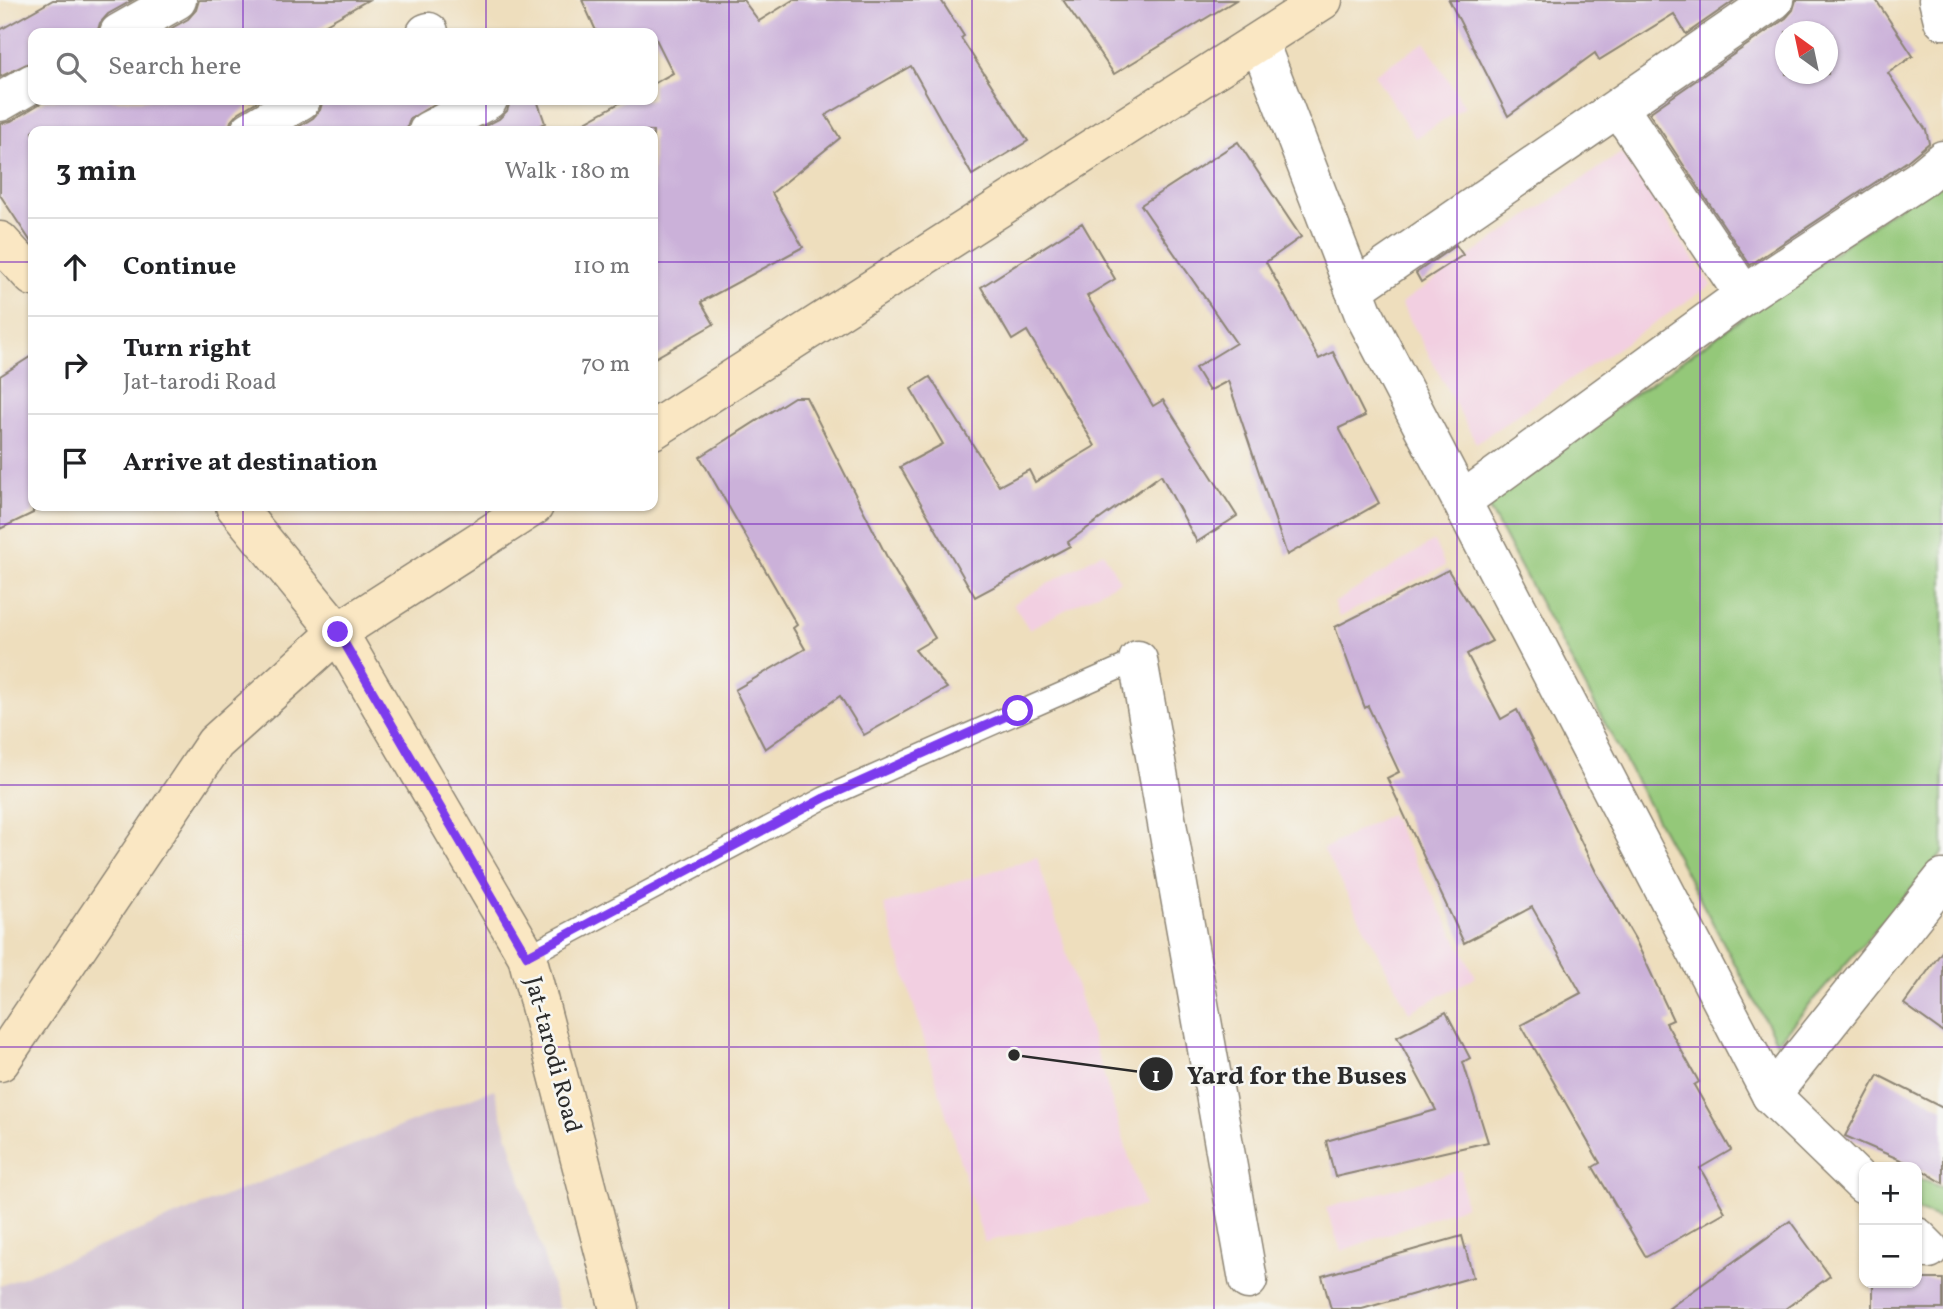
<!DOCTYPE html>
<meta charset="utf-8">
<style>
:root{--surface:#fff;--page:#f6f6f6;--text:#202124;--muted:#757577;--line:#e0e0e0}
body{margin:0;font-family:Vollkorn,serif;background:var(--page);color:var(--text)}
.controls{position:absolute;right:21px;bottom:21px;display:grid;overflow:hidden;border-radius:14px;box-shadow:0 2px 5px #0004}
.controls button{width:63px;height:63px;display:grid;place-items:center;padding:0;border:0;border-bottom:2px solid var(--line);background:var(--surface);color:var(--text);font:35px sans-serif}
.compass{position:absolute;left:1775px;top:21px;width:63px;height:63px;border-radius:50%;background:var(--surface);box-shadow:0 2px 5px #0004;rotate:327deg}
.stop{position:absolute;width:21px;height:21px;margin:-16px;border:5px solid #7c3aed;border-radius:50%;background:#fff}
.stop.end{background:#7c3aed;border-color:#fff;box-shadow:0 2px 7px #0008}
.list{margin:0;padding:0;list-style:none}
h2{display:flex;justify-content:space-between;align-items:center;height:91px;margin:0;padding:0 28px;font-size:30px}
h2 small{font-size:23px;font-weight:400;color:var(--muted)}
.list li{display:grid;grid-template-columns:46px 1fr auto;gap:21px;align-items:center;box-sizing:border-box;height:98px;padding:0 28px;border-top:2px solid var(--line)}
.list b{display:block;font-size:26px;white-space:nowrap}
.list p{margin:0;font-size:23px;white-space:nowrap;color:var(--muted)}
.list em{font-size:23px;font-style:normal;color:var(--muted)}
.icon{flex:none;width:38px;height:38px;fill:none;stroke:currentColor;stroke-width:2;stroke-linecap:round;stroke-linejoin:round}
.map{position:relative;flex:none;width:1943px;height:1309px;overflow:hidden}
.search{position:absolute;background:var(--surface);box-shadow:0 2px 5px #0004;left:28px;top:28px;width:630px;height:77px;display:flex;align-items:center;gap:18px;box-sizing:border-box;padding:0 24px;border-radius:14px;color:var(--muted);font-size:26px}
.panel{position:absolute;background:var(--surface);box-shadow:0 2px 5px #0004;left:28px;top:126px;width:630px;height:385px;border-radius:14px}
.map>svg:first-child{display:block}
</style>
<div class="map">
<svg width="1943" height="1309" viewBox="0 0 1943 1309">
<rect width="100%" height="100%" fill="#f6f6f2"/>
<filter id="ink" filterUnits="userSpaceOnUse"><feTurbulence type="fractalNoise" baseFrequency=".0143" numOctaves="2"/><feDisplacementMap in="SourceGraphic" scale="14" xChannelSelector="R" yChannelSelector="G"/><feConvolveMatrix kernelMatrix="1 2 1 2 8 2 1 2 1" color-interpolation-filters="sRGB"/></filter>
<filter id="wash" filterUnits="userSpaceOnUse"><feTurbulence type="fractalNoise" baseFrequency=".00686" numOctaves="4" result="noise"/><feDisplacementMap in="SourceGraphic" scale="28" xChannelSelector="R" yChannelSelector="G"/><feGaussianBlur stdDeviation="1.57" result="paint"/><feColorMatrix in="noise" values="0 0 0 0 0 0 0 0 0 0 0 0 0 0 0 0 0 1.4 0 .05"/><feComposite in="paint" operator="in"/></filter>
<g filter="url(#wash)">
<rect width="100%" height="100%" fill="#eedebd"/>
<!-- built -->
<g fill="#f2cfe1">
<path d="M1425 42 1465 107 1415 138 1374 74Z"/>
<path d="M1621 153 1711 285 1476 443 1401 303Z"/>
<path d="M1434 541 1445 566 1339 617 1334 603Z"/>
<path d="M1103 552 1120 581 1029 629 1013 604Z"/>
<path d="M1390 814 1476 977 1409 1012 1323 849Z"/>
<path d="M1037 857 1144 1206 984 1242 884 905Z"/>
<path d="M1461 1170 1465 1206 1341 1251 1326 1208Z"/>
</g>
<!-- industrial -->
<path fill="#cfbdcf" d="M494 1089 559 1309H0V1286Z"/>
<!-- green -->
<g fill="#94c879" stroke="#607a52" stroke-width="2">
<path d="M1943 175V853L1777 1042 1485 501Z"/>
<path d="M1917 1178 1943 1188 1941 1219 1917 1210Z"/>
</g>
<g id="blocks">
<!-- building -->
<g fill="#cbb1d9" fill-rule="evenodd">
<path d="M53 0H133L108 14 100 23 97 33H33V61L0 77V30Z"/>
<path d="M199 0H368L310 33H163L188 19 196 10Z"/>
<path d="M582 0H743L759 21 793 0H941L964 36 961 38 1028 141 972 175 911 66 826 115 840 138 772 193 803 247 701 302 714 324 653 359V131H569L625 100H653V84L673 73 653 33H597Z"/>
<path d="M1063 0H1236L1114 74Z"/>
<path d="M1449 0H1735L1686 34 1674 14 1599 60 1595 53 1508 116Z"/>
<path d="M1796 0H1876L1913 56 1888 73 1926 130 1929 143 1906 162 1750 265 1649 113 1786 18 1793 10ZM1786 32H1828V74H1786Z"/>
<path d="M46 100H259L238 113 231 121 228 131H33V245L0 195V124L11 121Z"/>
<path d="M323 100H441L410 119 406 131H292L313 118 320 110Z"/>
<path d="M537 100 545 123 527 131H475L499 119 507 111 510 102Z"/>
<path d="M1238 142 1301 237 1266 262 1319 359 1333 352 1365 416 1339 428 1379 503 1287 555 1228 381 1209 391 1195 368 1236 343 1141 205Z"/>
<path d="M1082 223 1115 279 1087 296 1153 406 1163 400 1237 516 1197 542 1161 475 1068 542 1070 546 975 597 900 467 943 444 911 389 930 377 999 486 1029 470 1035 482 1095 446 1027 331 1012 340 981 287Z"/>
<path d="M1456 245 1463 255 1421 282 1416 273Z"/>
<path d="M33 355V513L0 529V376Z"/>
<path d="M794 397H806L891 565 935 638 915 650 947 688 864 735 840 696 765 749 735 690 805 649 793 628 797 625 700 457Z"/>
<path d="M1448 570 1492 641 1467 654 1501 719 1517 710 1596 872 1635 939 1673 1020 1666 1023 1699 1082 1694 1085 1731 1150 1700 1168 1725 1212 1646 1257 1593 1167 1600 1163 1521 1025 1581 993 1532 907 1464 943 1387 778 1399 772 1368 706 1365 708 1335 627Z"/>
<path d="M1943 950V1032L1904 1004Z"/>
<path d="M1446 1012 1470 1058 1463 1062 1488 1142 1335 1177 1326 1141 1436 1110 1397 1037Z"/>
<path d="M1878 1075 1943 1108V1183L1917 1167 1845 1136Z"/>
<path d="M1790 1221 1830 1276 1785 1309H1668Z"/>
<path d="M1462 1236 1473 1277 1362 1309H1331L1322 1276Z"/>
<path d="M1917 1279H1943V1309H1873V1283H1917Z"/>
</g>
</g>
</g>
<g filter="url(#ink)">
<use href="#blocks" fill-opacity="0" stroke="#8c8474" stroke-width="2"/>
<g fill="none" stroke-linecap="round" stroke-linejoin="round">
<!-- lane casing -->
<g stroke="#8c8474" stroke-width="24">
<path id="lane" d="M527 956 824 798 1138 660"/>
</g>
<!-- street casing -->
<g stroke="#8c8474" stroke-width="41">
<g id="street">
<path d="M1938 0 1943 20"/>
<path d="M119 33 177 0"/>
<path d="M426 33 429 32"/>
<path d="M1259 42 1363 312 1771 1095 1943 879"/>
<path d="M0 102 33 83"/>
<path d="M1619 108 1744 295"/>
<path d="M250 131 301 100"/>
<path d="M428 131 488 100"/>
<path d="M1354 289 1774 0"/>
<path d="M1462 501 1744 295 1919 180 1943 160"/>
<path d="M1138 660 1248 1280"/>
<path d="M1771 1095 1864 1185"/>
<path d="M1917 1237 1929 1249"/>
</g>
</g>
<!-- secondary casing -->
<g stroke="#8c8474" stroke-width="41">
<g id="secondary">
<path d="M0 241 33 277"/>
<path d="M653 430 1323 0"/>
<path d="M235 506 338 632 527 956 619 1309"/>
<path d="M0 1062 215 743 338 632 534 506"/>
</g>
</g>
<!-- lane -->
<use href="#lane" stroke="#fff" stroke-width="21"/>
<!-- street -->
<use href="#street" stroke="#fff" stroke-width="38"/>
<!-- secondary -->
<use href="#secondary" stroke="#fae7c3" stroke-width="38"/>
</g>
</g>
<g fill="none" stroke-linecap="round" stroke-linejoin="round" filter="url(#ink)">
<!-- route -->
<path stroke="#7c3aed" stroke-width="9" d="M338 632 527 956 824 798 1018 711"/>
</g>
<!-- grid -->
<path fill="none" stroke="#7b2cbf" stroke-width="2" stroke-opacity="0.55" d="M243 0V33M486 0V33M729 0V1309M972 0V1309M1214 0V1309M1457 0V1309M1700 0V1309M243 100V131M486 100V131M0 262H33M653 262H1943M243 506V1309M486 506V1309M0 524H1943M0 785H1943M0 1047H1943"/>
<g text-anchor="middle" dominant-baseline="central" stroke-width="5" stroke-linejoin="round" paint-order="stroke">
<!-- street labels -->
<g font-size="24" fill="#2b2b2b" stroke="#f6f6f2">
<text transform="translate(552 1055) rotate(75)">Jat-tarodi Road</text>
</g>
</g>
<!-- callouts -->
<path fill="none" stroke="#2b2b2b" stroke-width="2.5" d="M1014 1055L1156 1074"/>
<g fill="#2b2b2b" stroke="#f6f6f2" stroke-width="2.5">
<circle cx="1014" cy="1055" r="7"/>
<circle cx="1156" cy="1074" r="18"/>
</g>
<g font-size="21" text-anchor="middle" font-weight="bold" fill="#fff">
<text x="1156" y="1082">1</text>
</g>
<g font-size="26" text-anchor="middle" font-weight="bold" fill="#2b2b2b" stroke="#f6f6f2" stroke-width="5" stroke-linejoin="round" paint-order="stroke">
<text x="1297" y="1084">Yard for the Buses</text>
</g>
</svg>
<div class="controls">
<button>+</button>
<button>−</button>
</div>
<svg class="compass" viewBox="-18 -18 36 36"><path d="M0-13l5 13h-10z" fill="#e53935"/><path d="M0 13l5-13h-10z" fill="#757577"/></svg>
<div class="stop" style="left:1018px;top:711px"></div>
<div class="stop end" style="left:338px;top:632px"></div>
<div class="search"><svg class="icon" aria-label="search" viewBox="0 0 24 24"><circle cx="10" cy="10" r="6"/><path d="M15 15l6 6"/></svg>Search here</div>
<section class="panel">
<h2>3 min<small>Walk · 180 m</small></h2>
<ul class="list">
<li><svg class="icon" aria-label="ahead" viewBox="0 0 24 24"><path d="M12 20V5M6 11l6-6 6 6"/></svg><div><b>Continue</b></div><em>110 m</em></li>
<li><svg class="icon" aria-label="right" viewBox="0 0 24 24"><path d="M7 20v-9h11M14 6l5 5-5 5"/></svg><div><b>Turn right</b><p>Jat-tarodi Road</p></div><em>70 m</em></li>
<li><svg class="icon" aria-label="arrive" viewBox="0 0 24 24"><path d="M6 21V4h12l-3 4 3 4H6"/></svg><div><b>Arrive at destination</b></div></li>
</ul>
</section>
</div>
